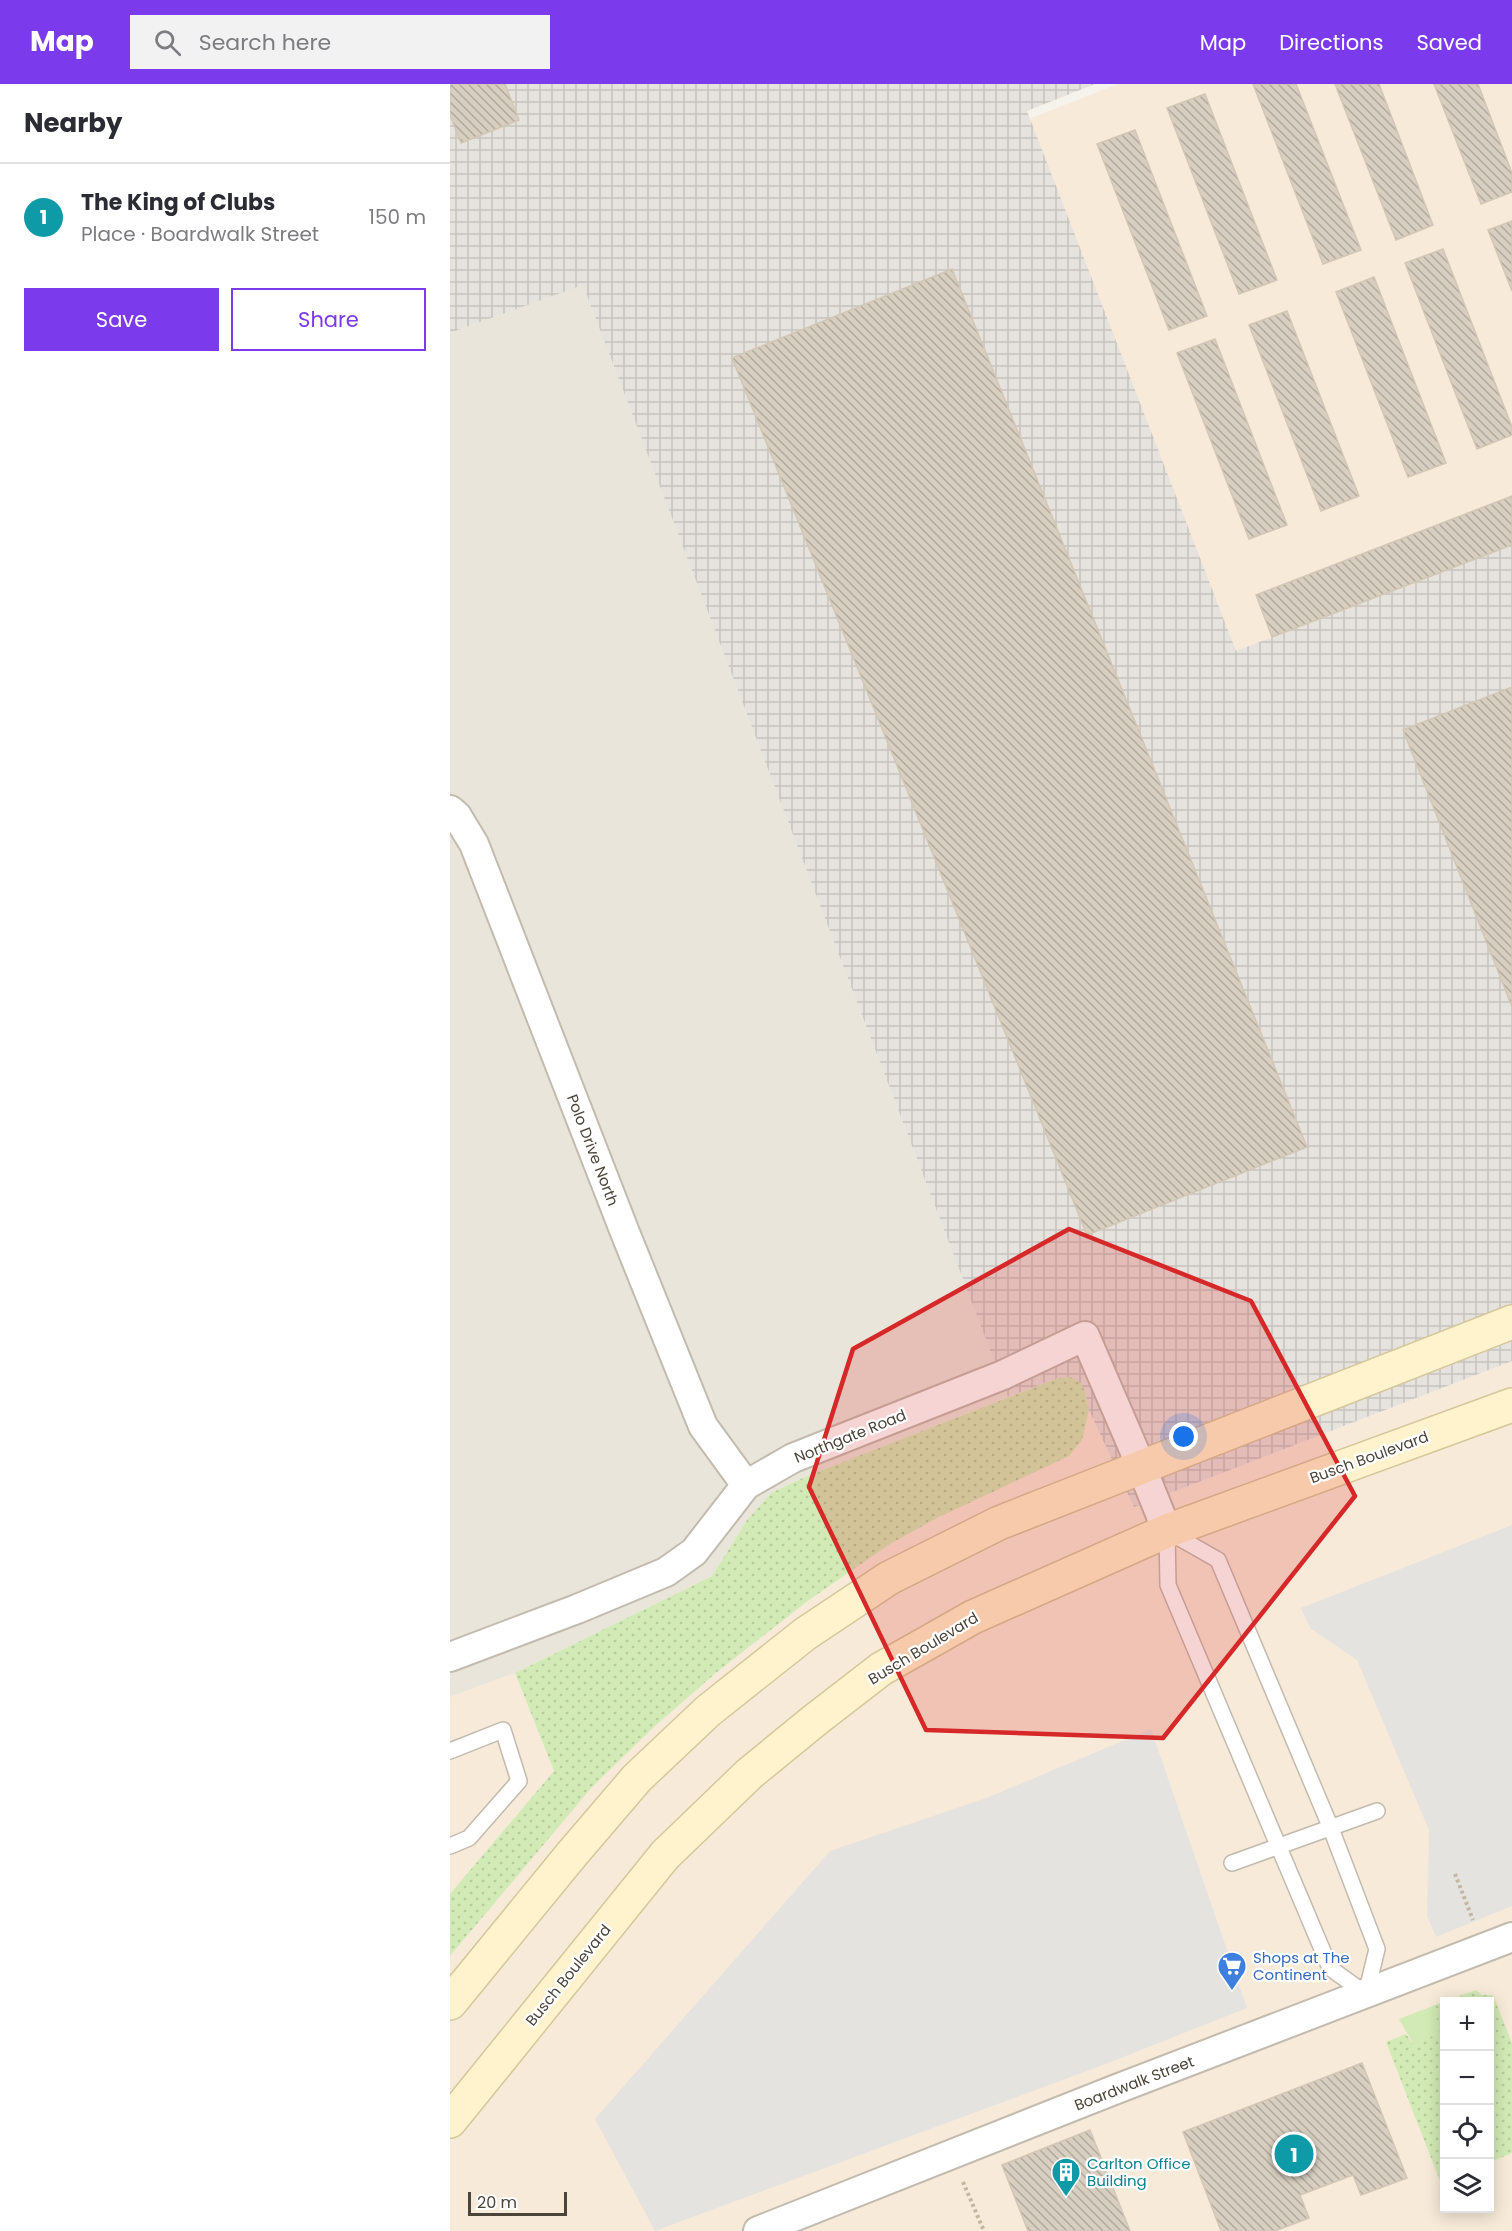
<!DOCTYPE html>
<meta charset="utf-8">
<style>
:root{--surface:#fff;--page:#f2f2f3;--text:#2b2b33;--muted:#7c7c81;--line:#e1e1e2;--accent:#7c3aed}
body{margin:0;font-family:Poppins,sans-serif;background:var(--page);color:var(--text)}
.controls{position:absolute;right:18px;bottom:18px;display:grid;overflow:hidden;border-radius:0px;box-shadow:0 3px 15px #0003}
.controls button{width:54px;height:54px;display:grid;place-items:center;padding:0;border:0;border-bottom:2px solid var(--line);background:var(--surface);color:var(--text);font:30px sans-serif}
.scale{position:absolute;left:18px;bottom:15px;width:99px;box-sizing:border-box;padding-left:6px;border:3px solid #4b4439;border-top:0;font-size:16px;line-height:21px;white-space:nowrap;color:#4b4439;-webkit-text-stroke:4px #fff;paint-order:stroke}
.you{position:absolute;left:734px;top:1353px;width:21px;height:21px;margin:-15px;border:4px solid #fff;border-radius:50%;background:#1a73e8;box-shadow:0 0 0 9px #1a73e833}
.badge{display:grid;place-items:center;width:39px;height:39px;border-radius:50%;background:var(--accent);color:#fff;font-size:20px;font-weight:700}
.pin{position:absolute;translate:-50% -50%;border:3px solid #fff;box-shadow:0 2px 6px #0006}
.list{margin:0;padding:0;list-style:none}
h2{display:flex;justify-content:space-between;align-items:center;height:78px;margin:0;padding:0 24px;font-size:26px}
h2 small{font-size:20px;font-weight:400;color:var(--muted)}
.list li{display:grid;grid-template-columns:39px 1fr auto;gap:18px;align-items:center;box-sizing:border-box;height:108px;padding:0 24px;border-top:2px solid var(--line)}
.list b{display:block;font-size:22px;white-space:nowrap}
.list p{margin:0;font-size:20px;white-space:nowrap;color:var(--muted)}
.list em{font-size:20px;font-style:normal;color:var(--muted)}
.actions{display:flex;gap:12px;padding:18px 24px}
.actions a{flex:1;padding:14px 0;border:2px solid var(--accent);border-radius:0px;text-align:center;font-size:21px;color:var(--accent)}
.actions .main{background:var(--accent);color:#fff}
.icon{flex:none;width:33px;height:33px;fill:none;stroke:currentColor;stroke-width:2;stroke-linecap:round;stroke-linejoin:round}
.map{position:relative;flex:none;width:1062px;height:2147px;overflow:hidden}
header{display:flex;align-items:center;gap:36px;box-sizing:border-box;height:84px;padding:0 30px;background:var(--accent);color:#fff}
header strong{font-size:28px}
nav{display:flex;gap:33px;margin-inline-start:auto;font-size:21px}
.search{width:420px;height:54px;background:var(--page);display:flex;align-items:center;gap:15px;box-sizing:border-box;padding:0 21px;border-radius:0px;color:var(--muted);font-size:22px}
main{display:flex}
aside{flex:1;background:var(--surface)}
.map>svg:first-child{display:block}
</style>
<header>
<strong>Map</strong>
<div class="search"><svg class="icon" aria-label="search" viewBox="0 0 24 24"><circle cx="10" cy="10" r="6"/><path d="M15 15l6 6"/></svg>Search here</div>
<nav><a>Map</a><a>Directions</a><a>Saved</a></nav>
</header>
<main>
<aside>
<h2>Nearby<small></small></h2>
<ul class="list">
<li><span class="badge" style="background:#0f9aa8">1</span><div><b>The King of Clubs</b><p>Place · Boardwalk Street</p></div><em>150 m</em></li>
</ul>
<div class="actions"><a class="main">Save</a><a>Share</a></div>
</aside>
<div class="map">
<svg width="1062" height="2147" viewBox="0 0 1062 2147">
<defs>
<pattern id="industrial-grid" width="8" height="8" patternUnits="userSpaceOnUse" patternTransform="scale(1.5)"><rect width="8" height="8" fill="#e6e2dd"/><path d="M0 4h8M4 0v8" fill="none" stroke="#c7c3be"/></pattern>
<pattern id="grass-dots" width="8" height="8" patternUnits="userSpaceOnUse" patternTransform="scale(1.5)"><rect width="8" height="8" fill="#d2eab5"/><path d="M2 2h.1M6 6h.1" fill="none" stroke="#b6ca9c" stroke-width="1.8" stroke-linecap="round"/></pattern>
<pattern id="building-back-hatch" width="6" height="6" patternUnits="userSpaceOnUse" patternTransform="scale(1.5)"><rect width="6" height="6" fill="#d8cfc1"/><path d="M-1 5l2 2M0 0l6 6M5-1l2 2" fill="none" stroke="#b1aa9e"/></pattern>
</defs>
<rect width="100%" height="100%" fill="#f6f3ec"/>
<!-- residential -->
<path fill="#eae5da" d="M133 200 558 1313 357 1392 321 1409 297 1436 262 1492 65 1589 0 1613V249Z"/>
<!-- commercial -->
<g fill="#f7ead8" fill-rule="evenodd">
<path d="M668 0H1062V461L786 568 579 35Z"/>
<path d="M1062 1277V2147H0V1872L141 1703 204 1643 267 1588 359 1516 440 1460 632 1356 639 1326 684 1423ZM994 1918H1040V2124H994Z"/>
<path d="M65 1589 104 1687 0 1810V1613Z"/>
</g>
<!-- industrial -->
<path fill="url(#industrial-grid)" d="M0 0H645L577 27 786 567 1062 461V1277L684 1423 639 1326 635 1308 608 1294 558 1313 133 201 0 249Z"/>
<!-- grass -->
<g fill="url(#grass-dots)">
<path d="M620 1293 631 1299 635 1308 639 1326 632 1356 619 1372 489 1433 440 1460 359 1516 267 1588 204 1643 142 1703 0 1872V1810L104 1687 65 1589 262 1492 297 1436 321 1409 357 1392 608 1294Z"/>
<path d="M1026 1906 1032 1911H1043L1062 1959V2069L1040 2078V1918H994V2095L990 2097 936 1958 956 1950 965 1963 988 1948 985 1921Z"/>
</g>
<!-- green -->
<path fill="#d2eab5" d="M985 1921 988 1948 965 1963 949 1935Z"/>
<!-- parking -->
<g fill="#e5e3e0">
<path d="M1062 1441V1822L986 1853 977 1832 979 1746 907 1576 860 1544 851 1524Z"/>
<path d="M701 1645 797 1924 653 1981 205 2147 145 2035 380 1767 539 1713Z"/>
</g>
<!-- building -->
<g fill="url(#building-back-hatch)" stroke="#d3c7b4" stroke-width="1.5">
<path d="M0 0H55L69 36 11 59 0 31Z"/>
<path d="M803 0H846L911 166 873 180Z"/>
<path d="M885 0H929L983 141 946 156Z"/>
<path d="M984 0H1028L1062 89V108L1031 120Z"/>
<path d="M755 10 827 196 789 210 717 24Z"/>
<path d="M685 46 757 232 719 246 647 60Z"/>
<path d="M1062 137V207L1038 146Z"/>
<path d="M993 165 1062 343V351L1027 365 955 179Z"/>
<path d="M502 185 857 1063 637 1151 282 274Z"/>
<path d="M924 193 996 379 958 393 886 208Z"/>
<path d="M837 227 909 412 871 427 799 241Z"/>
<path d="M765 255 837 441 799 455 727 269Z"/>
<path d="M1062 412V461L822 553 806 511Z"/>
<path d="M1062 603V923L953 646Z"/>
<path d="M912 1979 957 2094 911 2111 903 2091 850 2111 859 2134 825 2147H771L733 2048Z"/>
<path d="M640 2046 680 2147H578L552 2081Z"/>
</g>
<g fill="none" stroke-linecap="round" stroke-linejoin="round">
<!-- service casing -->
<g stroke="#c2bbae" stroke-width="18">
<g id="service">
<path d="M717 1447 768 1476 880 1742 927 1865 916 1910 880 1884 718 1501Z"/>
<path d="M0 1667 53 1646 69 1697 19 1754 0 1762"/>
<path d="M782 1779 927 1727"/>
</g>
</g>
<!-- minor casing -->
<g stroke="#c2bbae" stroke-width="32">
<g id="minor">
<path d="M0 726 7 732 24 760 174 1146 253 1342 296 1401"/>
<path d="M0 1573 127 1525 216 1488 244 1468 296 1401 343 1374 553 1291 635 1252 691 1382 717 1447"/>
<path d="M308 2147 664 2006 1062 1853"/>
</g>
</g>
<!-- secondary casing -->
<g stroke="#d6c79b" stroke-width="36">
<g id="secondary">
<path d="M0 1919 122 1770 187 1694 258 1627 355 1550 439 1494 549 1439 1062 1238"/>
<path d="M0 2037 215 1771 299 1690 365 1636 431 1585 523 1533 717 1447 1062 1321"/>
</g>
</g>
<!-- path -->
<g stroke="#c4b79f" stroke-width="4" stroke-dasharray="3 3" stroke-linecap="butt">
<path d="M1005 1790 1023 1836"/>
<path d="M513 2098 534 2147"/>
</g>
<!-- service -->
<use href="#service" stroke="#fff" stroke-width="15"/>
<!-- minor -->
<use href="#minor" stroke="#fff" stroke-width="28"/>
<!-- secondary -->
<use href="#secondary" stroke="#fff3cd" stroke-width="33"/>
</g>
<!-- marked area -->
<path fill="#d62828" fill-opacity="0.2" stroke="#d62828" stroke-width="4.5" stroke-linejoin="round" d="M619 1145 801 1217 905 1412 713 1654 476 1646 359 1403 403 1265Z"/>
<!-- icons -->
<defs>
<g id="supermarket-pin" transform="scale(1.5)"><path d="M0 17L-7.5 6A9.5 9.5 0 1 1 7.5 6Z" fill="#3f7fe0" stroke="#fff"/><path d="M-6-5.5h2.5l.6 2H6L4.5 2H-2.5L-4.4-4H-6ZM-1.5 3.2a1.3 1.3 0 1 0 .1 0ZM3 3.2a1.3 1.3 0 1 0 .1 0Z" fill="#fff"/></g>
<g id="building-pin" transform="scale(1.5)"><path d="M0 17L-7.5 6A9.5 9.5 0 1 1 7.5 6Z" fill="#0f9aa8" stroke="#fff"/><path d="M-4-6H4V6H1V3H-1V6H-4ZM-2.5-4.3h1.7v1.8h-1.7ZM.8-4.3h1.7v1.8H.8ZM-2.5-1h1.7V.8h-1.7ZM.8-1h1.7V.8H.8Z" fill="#fff"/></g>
</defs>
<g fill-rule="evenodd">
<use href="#supermarket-pin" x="782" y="1882"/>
<use href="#building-pin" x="616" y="2088"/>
</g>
<g text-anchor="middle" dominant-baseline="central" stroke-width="4.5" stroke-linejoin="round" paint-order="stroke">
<!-- street labels -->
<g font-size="15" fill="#4b4439" stroke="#fff">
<text transform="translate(143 1066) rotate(69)">Polo Drive North</text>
<text transform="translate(400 1352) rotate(-22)">Northgate Road</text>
<text transform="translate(919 1373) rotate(-20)">Busch Boulevard</text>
<text transform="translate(473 1564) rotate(-31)">Busch Boulevard</text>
<text transform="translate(118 1891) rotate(-51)">Busch Boulevard</text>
<text transform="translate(684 1999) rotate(-21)">Boardwalk Street</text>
</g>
<!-- shop labels -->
<g font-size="15" fill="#366cbe" stroke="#fff" text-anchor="start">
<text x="803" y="1873">Shops at The<tspan x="803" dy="17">Continent</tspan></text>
</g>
<!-- culture labels -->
<g font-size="15" fill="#0d838f" stroke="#fff" text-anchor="start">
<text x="637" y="2079">Carlton Office<tspan x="637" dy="17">Building</tspan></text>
</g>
</g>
</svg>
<div class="controls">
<button>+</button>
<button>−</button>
<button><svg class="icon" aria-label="locate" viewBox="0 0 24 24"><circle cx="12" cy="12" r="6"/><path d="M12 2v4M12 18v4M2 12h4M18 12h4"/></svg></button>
<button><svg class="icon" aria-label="layers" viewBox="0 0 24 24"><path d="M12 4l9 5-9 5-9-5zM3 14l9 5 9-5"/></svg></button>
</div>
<div class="scale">20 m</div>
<div class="you"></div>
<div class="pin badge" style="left:844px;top:2070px;background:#0f9aa8">1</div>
</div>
</main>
